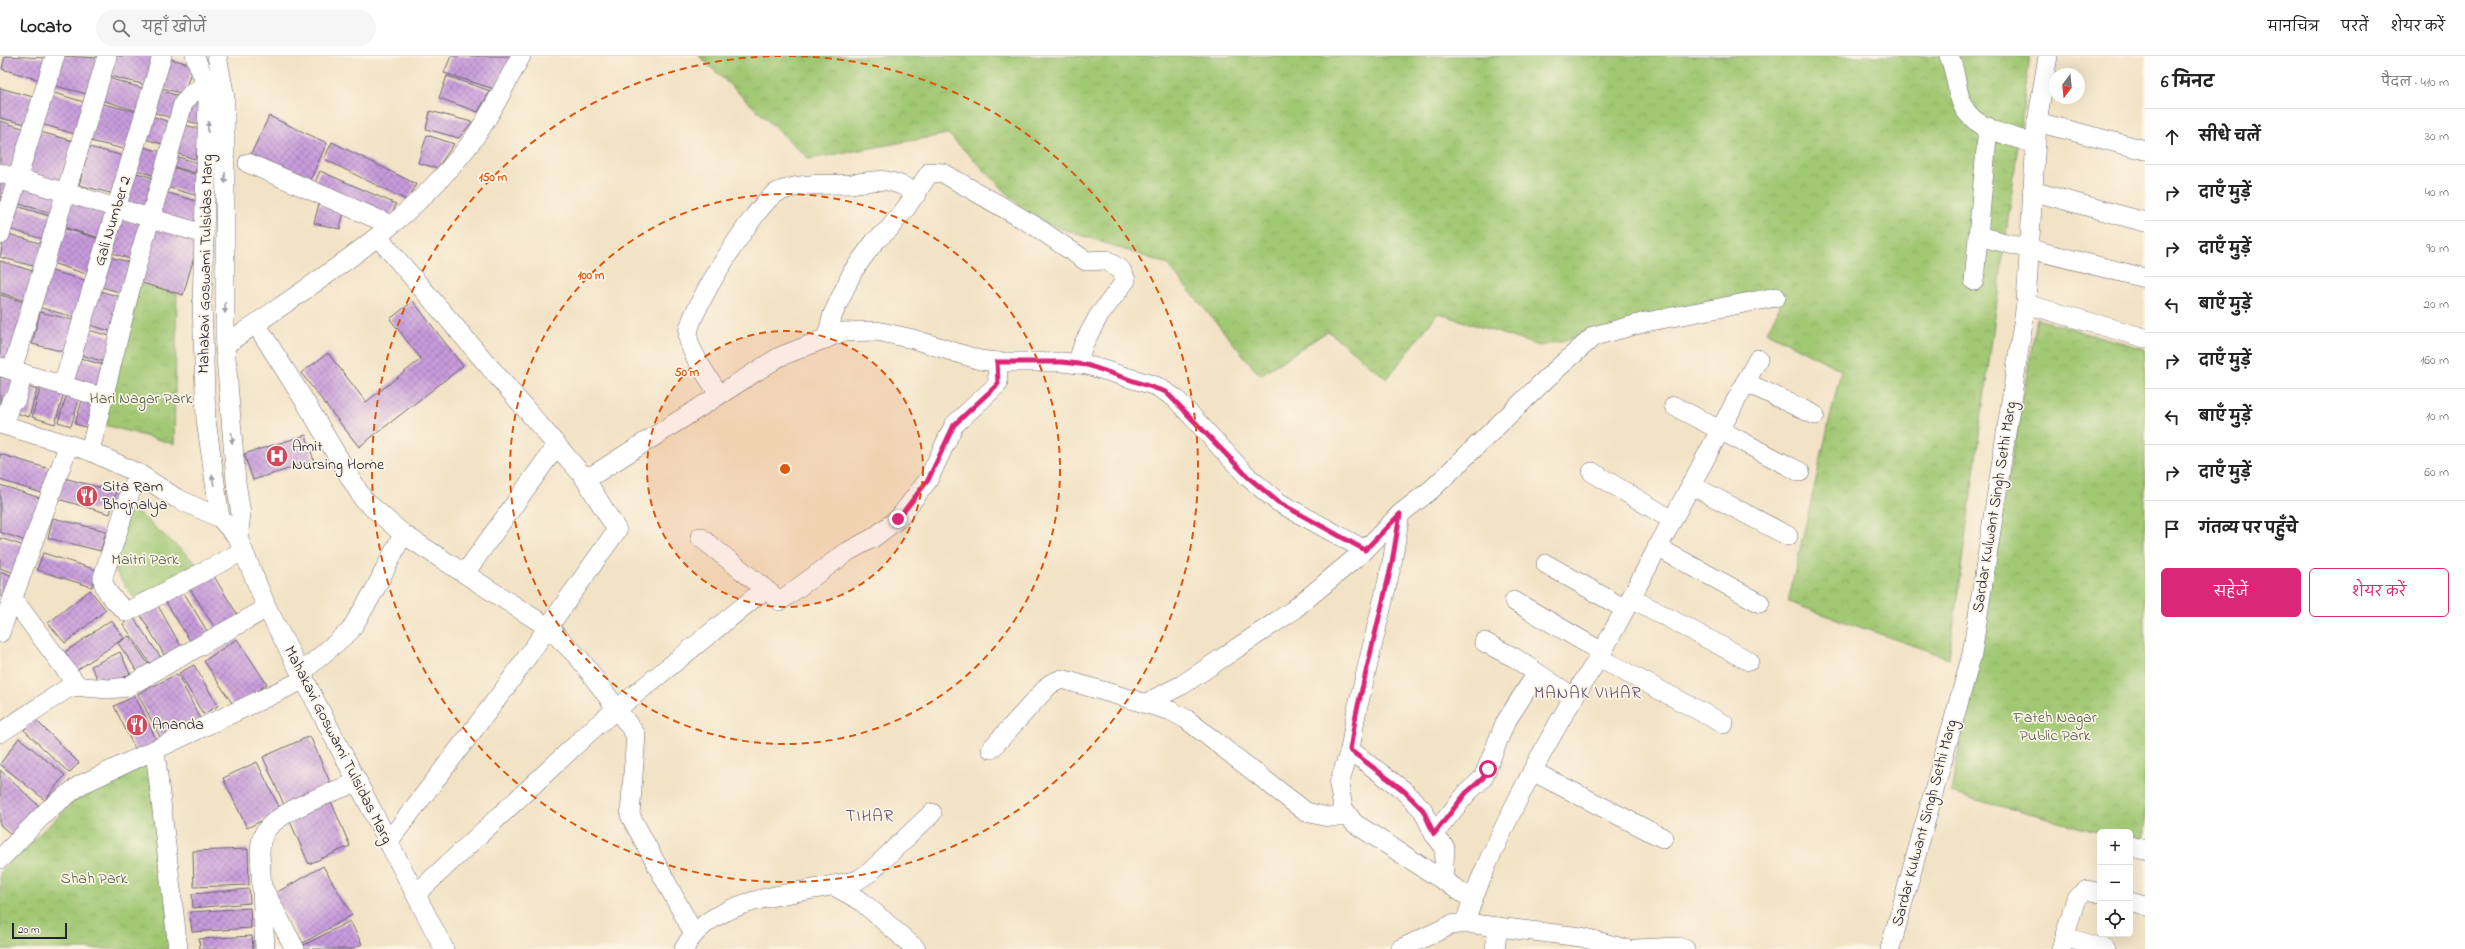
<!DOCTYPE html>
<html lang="hi">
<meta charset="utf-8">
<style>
:root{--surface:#fff;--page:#f6f6f6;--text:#222;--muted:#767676;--line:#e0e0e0;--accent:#db2777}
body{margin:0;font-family:"Indie Flower","Playpen Sans Deva",sans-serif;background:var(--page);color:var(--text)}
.controls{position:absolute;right:12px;bottom:12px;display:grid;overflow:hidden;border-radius:6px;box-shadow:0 4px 16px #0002}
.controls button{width:36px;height:36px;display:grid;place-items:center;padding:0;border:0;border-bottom:1px solid var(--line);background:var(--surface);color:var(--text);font:20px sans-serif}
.compass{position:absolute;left:2049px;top:12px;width:36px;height:36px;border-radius:50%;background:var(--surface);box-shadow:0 4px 16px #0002;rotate:195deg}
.scale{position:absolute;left:12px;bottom:10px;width:55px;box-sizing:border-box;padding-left:4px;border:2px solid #22223b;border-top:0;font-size:11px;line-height:14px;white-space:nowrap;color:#22223b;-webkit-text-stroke:3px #fcf5e5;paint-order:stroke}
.stop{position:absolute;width:12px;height:12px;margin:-9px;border:3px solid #db2777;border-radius:50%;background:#fff}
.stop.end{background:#db2777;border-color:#fff;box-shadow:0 1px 4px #0008}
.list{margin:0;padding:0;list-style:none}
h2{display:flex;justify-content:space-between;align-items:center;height:52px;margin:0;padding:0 16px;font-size:17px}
h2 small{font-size:13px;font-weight:400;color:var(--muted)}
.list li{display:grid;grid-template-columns:26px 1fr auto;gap:12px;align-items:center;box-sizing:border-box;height:56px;padding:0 16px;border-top:1px solid var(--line)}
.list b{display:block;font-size:15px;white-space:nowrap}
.list em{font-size:13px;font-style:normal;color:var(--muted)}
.actions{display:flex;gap:8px;padding:12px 16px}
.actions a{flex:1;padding:9px 0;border:1px solid var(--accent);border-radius:6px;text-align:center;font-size:14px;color:var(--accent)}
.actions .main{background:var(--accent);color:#fff}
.icon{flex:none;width:22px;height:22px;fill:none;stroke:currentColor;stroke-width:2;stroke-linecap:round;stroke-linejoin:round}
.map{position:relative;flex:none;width:2145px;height:893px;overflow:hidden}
header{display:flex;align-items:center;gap:24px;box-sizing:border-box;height:56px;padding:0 20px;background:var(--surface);border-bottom:1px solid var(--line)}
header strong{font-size:19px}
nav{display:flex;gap:22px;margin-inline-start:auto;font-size:14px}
.search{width:280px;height:36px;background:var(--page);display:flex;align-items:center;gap:10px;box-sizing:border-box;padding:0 14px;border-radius:22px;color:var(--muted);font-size:15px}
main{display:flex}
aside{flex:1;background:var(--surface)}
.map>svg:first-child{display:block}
</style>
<header>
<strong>Locato</strong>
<div class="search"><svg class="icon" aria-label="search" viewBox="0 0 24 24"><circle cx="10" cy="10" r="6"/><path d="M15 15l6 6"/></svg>यहाँ खोजें</div>
<nav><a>मानचित्र</a><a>परतें</a><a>शेयर करें</a></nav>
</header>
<main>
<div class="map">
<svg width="2145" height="893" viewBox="0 0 2145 893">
<defs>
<pattern id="park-crowns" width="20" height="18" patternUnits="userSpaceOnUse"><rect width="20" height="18" fill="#a1c873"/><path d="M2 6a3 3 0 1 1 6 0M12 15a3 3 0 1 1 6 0" fill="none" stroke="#8aac64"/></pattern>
<pattern id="building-cross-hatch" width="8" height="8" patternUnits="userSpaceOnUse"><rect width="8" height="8" fill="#c79bdc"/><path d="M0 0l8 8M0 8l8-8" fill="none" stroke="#a17eb4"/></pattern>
</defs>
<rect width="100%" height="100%" fill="#fcf5e5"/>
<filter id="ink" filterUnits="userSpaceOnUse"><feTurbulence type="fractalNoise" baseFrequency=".025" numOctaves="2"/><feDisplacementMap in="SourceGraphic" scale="8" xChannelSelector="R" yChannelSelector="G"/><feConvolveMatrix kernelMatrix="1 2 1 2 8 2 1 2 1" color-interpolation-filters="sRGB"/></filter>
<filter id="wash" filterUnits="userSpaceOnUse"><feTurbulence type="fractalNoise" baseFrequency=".012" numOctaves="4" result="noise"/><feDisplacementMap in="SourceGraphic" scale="16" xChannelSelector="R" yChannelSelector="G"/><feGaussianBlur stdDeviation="0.9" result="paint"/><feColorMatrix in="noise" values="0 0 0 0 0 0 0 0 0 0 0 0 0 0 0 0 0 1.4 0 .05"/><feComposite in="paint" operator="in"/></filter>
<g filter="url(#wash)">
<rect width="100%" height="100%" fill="#f3e3c6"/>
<!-- park -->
<g fill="url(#park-crowns)" stroke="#627557">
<path d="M699 0H2030L1949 602 1788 546 1841 314 1767 276 1781 248 1737 245 1539 290 1438 257 1387 323 1328 275 1260 319 1167 208 1033 163 948 78 809 103Z"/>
<path d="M132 226 177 238 174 388 101 368Z"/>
<path d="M2037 263 2145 293V788L2130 785V776L2100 777 1951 737Z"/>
<path d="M129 449 202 512 134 542 111 509Z"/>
<path d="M155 704 171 893H0V815L83 737Z"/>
</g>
<g id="blocks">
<!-- building -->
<g fill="url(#building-cross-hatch)">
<path d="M5 0 46 2 40 24 2 13Z"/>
<path d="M58 0 100 2 91 39 51 29Z"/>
<path d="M114 0H152L150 30 109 20Z"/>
<path d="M451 0H512L494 33 444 17Z"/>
<path d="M167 2 193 9 184 38 158 31Z"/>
<path d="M447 20 490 35 478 56 439 42Z"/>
<path d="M105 21 148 34 141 56 98 43Z"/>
<path d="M0 32 37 42 30 69 0 62Z"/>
<path d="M156 33 182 41 175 63 149 55Z"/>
<path d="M48 35 87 47 78 79 38 67Z"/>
<path d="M187 43 204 48 198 68 181 63Z"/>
<path d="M99 47 137 56 128 94 90 85Z"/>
<path d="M430 55 472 66 459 82 426 73Z"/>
<path d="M148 59 173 67 166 89 141 82Z"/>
<path d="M269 60 327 87 310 124 251 98Z"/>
<path d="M0 65 29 74 16 117 0 112Z"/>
<path d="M181 68 204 74 195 103 172 96Z"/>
<path d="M37 75 73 85 61 128 27 120Z"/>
<path d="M427 79 454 88 437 112 418 107Z"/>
<path d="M332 86 416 128 408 145 324 103Z"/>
<path d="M140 90 165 97 158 121 134 113Z"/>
<path d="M89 91 128 101 118 139 79 129Z"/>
<path d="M172 99 198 107 195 117 169 109Z"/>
<path d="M172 111 203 121 198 140 166 131Z"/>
<path d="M130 115 157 123 146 157 120 149 123 139 130 140 124 138Z"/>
<path d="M320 115 396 148 389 163 314 129Z"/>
<path d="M0 121 11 124 0 147Z"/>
<path d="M21 128 60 139 55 158 15 147Z"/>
<path d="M165 136 203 147 197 170 158 160Z"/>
<path d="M68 143 111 157 103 183 60 170Z"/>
<path d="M319 148 344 155 340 173 314 167Z"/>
<path d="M16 150 53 161 46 184 9 173Z"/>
<path d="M119 162 144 170 133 204 109 196Z"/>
<path d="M155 171 199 184 183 239 139 226Z"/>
<path d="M63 172 103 184 92 220 52 207Z"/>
<path d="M5 177 46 189 40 212 0 201Z"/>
<path d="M107 200 135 208 126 238 98 230Z"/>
<path d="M0 205 39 217 30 246 0 237Z"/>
<path d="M48 214 92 226 81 263 38 251Z"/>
<path d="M96 234 124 242 114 276 86 268Z"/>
<path d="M0 239 27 247 8 311 0 309Z"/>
<path d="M413 245 463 310 359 391 301 317 328 297 366 346 421 303 390 263Z"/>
<path d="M40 256 77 265 69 297 32 288Z"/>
<path d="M85 273 113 281 105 306 78 298Z"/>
<path d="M80 302 106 310 99 335 72 326Z"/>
<path d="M0 321 14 324 0 356Z"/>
<path d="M24 330 37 334 29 361 16 357Z"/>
<path d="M41 330 64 337 55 368 32 361Z"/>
<path d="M68 334 81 337 71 370 58 366Z"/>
<path d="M83 341 97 345 89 372 75 368Z"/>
<path d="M306 379 314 405 253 424 244 398Z"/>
<path d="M0 398 53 414 45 438 0 424Z"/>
<path d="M64 422 116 436 110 458 58 443Z"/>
<path d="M0 429 40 442 26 485 0 476Z"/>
<path d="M53 462 106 475 101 495 48 482Z"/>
<path d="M0 482 27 491 18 518 0 512Z"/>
<path d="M43 497 97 514 92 531 37 514Z"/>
<path d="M0 515 18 522 10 543 0 540Z"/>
<path d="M212 517 240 563 218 577 189 531Z"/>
<path d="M181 532 209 578 192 588 164 543Z"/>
<path d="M90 534 106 554 65 587 48 567Z"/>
<path d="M157 548 182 592 166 602 140 558Z"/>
<path d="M133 561 164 606 154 613 123 568Z"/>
<path d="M111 564 124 582 77 614 65 596Z"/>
<path d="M129 580 153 615 142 622 118 587Z"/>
<path d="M237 583 267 628 234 650 204 605Z"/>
<path d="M120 596 130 618 102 631 91 610Z"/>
<path d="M194 609 218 650 203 658 179 617Z"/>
<path d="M177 618 201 664 162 685 138 638Z"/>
<path d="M135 640 159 689 138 699 114 650Z"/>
<path d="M35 663 79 707 69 717 24 674Z"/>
<path d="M310 680 332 731 285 751 263 701Z"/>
<path d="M19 682 65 719 45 744 0 708Z"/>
<path d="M257 706 281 755 247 772 223 722Z"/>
<path d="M0 714 39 750 12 779 0 769Z"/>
<path d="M330 743 350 790 309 808 288 761Z"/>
<path d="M248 793 249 829 194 831 193 795Z"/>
<path d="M323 810 352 859 303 887 274 838Z"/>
<path d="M249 833 250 847 193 852 192 838Z"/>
<path d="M250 852 251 872 192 876 190 856Z"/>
<path d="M350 865 362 888 352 893H302L300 891Z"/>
<path d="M252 880 253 893H200L199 883Z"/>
</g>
</g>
</g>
<g filter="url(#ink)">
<use href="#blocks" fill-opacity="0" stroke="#6b666c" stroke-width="1"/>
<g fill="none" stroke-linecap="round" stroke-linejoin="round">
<!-- minor casing -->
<g stroke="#6b666c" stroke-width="20">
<g id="minor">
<path d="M195 0 206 29 208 45 202 247 206 364 220 462 238 482 267 552 444 893"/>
<path d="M217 0 225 41V289L236 426 241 458 238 482"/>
<path d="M1949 0C1956 15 1956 33 1962 48 1973 74 2011 80 2036 88"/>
<path d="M2037 66 2145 94"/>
<path d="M248 107 391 169"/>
<path d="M0 117 204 178"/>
<path d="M2032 135 2145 166"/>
<path d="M0 179 55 0"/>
<path d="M1978 180 2145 222"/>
<path d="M378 181 584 421"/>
<path d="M1974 225 1988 71"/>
<path d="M2026 248 2145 282"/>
<path d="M256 268 304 344 363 443 403 478 549 572 580 603 636 679 630 759 694 878"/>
<path d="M826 283 833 258 853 215 875 185 889 173 906 152 930 116 943 117 1035 170 1086 205 1106 204 1121 214 1126 224 1098 261 1084 287 1077 308"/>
<path d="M225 289C310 229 405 173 469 89 490 62 504 30 521 0"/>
<path d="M1 311 105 342"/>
<path d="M12 314 107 0"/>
<path d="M1745 326 1815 359"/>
<path d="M63 329 162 0"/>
<path d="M719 338C710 324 688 295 688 279 688 257 756 148 776 137 798 126 827 129 851 128 862 127 876 123 887 125 899 127 907 131 917 138"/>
<path d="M1674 350 1800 416"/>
<path d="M0 368 90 395 139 418 176 442 220 462"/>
<path d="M4 368 11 345 16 343 23 317"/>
<path d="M90 395 132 226 183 48 191 38 206 29"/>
<path d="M1592 416 1672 464"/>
<path d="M139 418 130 437 103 521C102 533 117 548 127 556L243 495"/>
<path d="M1691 429 1788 480"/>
<path d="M700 481 780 545 847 496 873 482 898 463 928 424 954 369 998 328 997 306"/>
<path d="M1657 491 1760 547"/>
<path d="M1546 508 1625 553"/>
<path d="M465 517 557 389"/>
<path d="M1631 542 1749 605"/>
<path d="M13 543 77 629"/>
<path d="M1514 545 1602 596"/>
<path d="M0 577 69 388"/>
<path d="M1484 586 1515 602 1573 641"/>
<path d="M1599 602 1724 668"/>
<path d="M301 617 350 575 373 537 403 478"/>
<path d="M1146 647 1182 629 1292 555 1365 494"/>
<path d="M0 677 71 630 109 633 127 631 267 552"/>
<path d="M991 693 1050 628 1062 623 1171 655 1186 663 1306 756 1328 761H1348"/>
<path d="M155 694 178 893"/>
<path d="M1350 694 1403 734 1423 754 1434 778"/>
<path d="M1532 715 1663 782"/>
<path d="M388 786 503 635 617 474 584 421 595 418 779 301 842 276 877 275 913 283 980 304 997 306H1062L1087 309 1156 330 1175 342 1248 421 1278 446 1365 494 1400 458"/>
<path d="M2130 790 2145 794"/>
<path d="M0 803 49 753 80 729 305 623"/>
<path d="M1443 824 1445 792 1434 778 1467 737 1483 722 1505 667 1537 617"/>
<path d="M832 829 861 845 916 893"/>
<path d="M264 834 295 893"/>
<path d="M417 837 596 670 765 533"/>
<path d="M1472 843 1354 767 1343 752 1339 728 1350 694 1356 658 1392 507 1400 458 1432 433 1548 321 1594 280 1646 266 1776 241"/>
<path d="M2130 846 2145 850"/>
<path d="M1465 867C1477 827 1495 790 1513 753 1539 701 1566 650 1599 602L1758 303"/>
<path d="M2064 881 2106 893"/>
<path d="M265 893 260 797C260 788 261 780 267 773 282 754 334 735 358 726"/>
<path d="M684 893C713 837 804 839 858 824L870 816 932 757"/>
<path d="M1400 893 1451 869 1465 867 1581 881 1626 893"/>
<path d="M1495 893 1498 871"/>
<path d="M1636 893 1678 891 1685 893"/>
<path d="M1890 893 1972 598 2026 248 2037 66 2048 0"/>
<path d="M2061 893 2076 842 2087 834 2100 837"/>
</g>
</g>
<!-- minor -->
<use href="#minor" stroke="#fff" stroke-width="19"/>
</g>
<!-- one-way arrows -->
<defs><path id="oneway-solid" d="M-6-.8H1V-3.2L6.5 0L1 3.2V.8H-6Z"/></defs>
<g fill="#9c9ca7">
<use href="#oneway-solid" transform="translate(208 71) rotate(-88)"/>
<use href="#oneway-solid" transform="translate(225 122) rotate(90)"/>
<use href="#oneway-solid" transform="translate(225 252) rotate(90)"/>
<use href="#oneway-solid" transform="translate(232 382) rotate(86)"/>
<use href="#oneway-solid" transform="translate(213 424) rotate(-98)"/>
</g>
</g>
<g fill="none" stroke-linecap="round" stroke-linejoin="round" filter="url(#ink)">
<!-- route -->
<path stroke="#db2777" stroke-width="5" d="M898 463 928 424 954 369 998 328 997 306H1062L1087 309 1166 336 1248 421 1278 446 1365 494 1400 458 1392 507 1356 658 1350 694 1403 734 1423 754 1434 778 1466 737 1483 722 1488 713"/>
</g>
<!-- distance rings -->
<circle cx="785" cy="413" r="138" fill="#de560e" fill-opacity=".12"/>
<g fill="none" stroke="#de560e" stroke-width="2" stroke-dasharray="7 5">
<circle cx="785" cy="413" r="138"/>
<circle cx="785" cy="413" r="275"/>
<path d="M789 0A413 413 0 1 1 781 0"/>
</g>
<!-- icons -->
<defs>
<g id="hospital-disc" transform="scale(1.15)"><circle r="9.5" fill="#d1495b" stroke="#fcf5e5"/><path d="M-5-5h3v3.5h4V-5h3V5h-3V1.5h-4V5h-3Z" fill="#fff"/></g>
<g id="restaurant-disc" transform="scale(1.15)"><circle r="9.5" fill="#d1495b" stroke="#fcf5e5"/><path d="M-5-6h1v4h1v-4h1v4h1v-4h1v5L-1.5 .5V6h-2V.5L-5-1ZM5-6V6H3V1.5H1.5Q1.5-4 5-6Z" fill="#fff"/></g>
</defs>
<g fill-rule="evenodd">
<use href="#hospital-disc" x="277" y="400"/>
<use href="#restaurant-disc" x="87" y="440"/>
<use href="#restaurant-disc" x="137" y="669"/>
</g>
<g text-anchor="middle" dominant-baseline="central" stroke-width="3.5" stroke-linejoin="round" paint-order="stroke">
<!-- street labels -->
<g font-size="16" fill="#22223b" stroke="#fcf5e5">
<text transform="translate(113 165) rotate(-73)">Gali Number 2</text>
<text transform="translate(206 208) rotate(-89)">Mahakavi Goswami Tulsidas Marg</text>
<text transform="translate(1995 451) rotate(-81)">Sardar Kulwant Singh Sethi Marg</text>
<text transform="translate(338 689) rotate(63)">Mahakavi Goswami Tulsidas Marg</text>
<text transform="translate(1925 767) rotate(-75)">Sardar Kulwant Singh Sethi Marg</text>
</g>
<!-- park labels -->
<g font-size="16" fill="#4e5c4f" stroke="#fcf5e5">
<text x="141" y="343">Hari Nagar Park</text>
<text x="145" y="504">Maitri Park</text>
<text x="2055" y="662">Fateh Nagar<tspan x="2055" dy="18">Public Park</tspan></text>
<text x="94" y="823">Shah Park</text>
</g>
<!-- poi labels -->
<g font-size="16" fill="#22223b" stroke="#fcf5e5" text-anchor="start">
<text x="292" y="391">Amit<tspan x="292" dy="18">Nursing Home</tspan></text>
<text x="102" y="431">Sita Ram<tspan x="102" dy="18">Bhojnalya</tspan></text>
<text x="152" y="669">Ananda</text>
</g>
<!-- neighbourhood labels -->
<g font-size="17" letter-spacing="1" fill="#5c4c73" stroke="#fcf5e5">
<text x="1588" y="637">MANAK VIHAR</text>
<text x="870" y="760">TIHAR</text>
</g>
</g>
<circle cx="785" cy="413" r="6" fill="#de560e" stroke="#fcf5e5" stroke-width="2"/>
<g font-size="12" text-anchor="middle" font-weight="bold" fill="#de560e" stroke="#fcf5e5" stroke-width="3.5" stroke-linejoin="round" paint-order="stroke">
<text x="493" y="125">150 m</text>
<text x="591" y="223">100 m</text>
<text x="687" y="320">50 m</text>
</g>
</svg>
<div class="controls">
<button>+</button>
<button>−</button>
<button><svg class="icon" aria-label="locate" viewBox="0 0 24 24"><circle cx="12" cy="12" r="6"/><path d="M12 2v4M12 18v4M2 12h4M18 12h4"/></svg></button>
</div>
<svg class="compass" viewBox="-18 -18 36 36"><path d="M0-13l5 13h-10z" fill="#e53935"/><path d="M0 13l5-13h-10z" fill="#767676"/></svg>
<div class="scale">20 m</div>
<div class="stop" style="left:1488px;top:713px"></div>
<div class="stop end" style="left:898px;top:463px"></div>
</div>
<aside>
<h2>6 मिनट<small>पैदल · 410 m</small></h2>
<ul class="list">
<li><svg class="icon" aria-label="ahead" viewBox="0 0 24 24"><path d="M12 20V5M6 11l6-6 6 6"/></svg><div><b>सीधे चलें</b></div><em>30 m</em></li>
<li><svg class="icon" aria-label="right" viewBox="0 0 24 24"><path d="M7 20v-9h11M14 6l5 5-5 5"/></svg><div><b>दाएँ मुड़ें</b></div><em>40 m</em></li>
<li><svg class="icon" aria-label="right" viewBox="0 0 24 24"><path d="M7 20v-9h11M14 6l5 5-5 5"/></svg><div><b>दाएँ मुड़ें</b></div><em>90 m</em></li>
<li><svg class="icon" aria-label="left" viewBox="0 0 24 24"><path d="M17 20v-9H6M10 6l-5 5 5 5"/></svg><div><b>बाएँ मुड़ें</b></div><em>20 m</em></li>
<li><svg class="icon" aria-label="right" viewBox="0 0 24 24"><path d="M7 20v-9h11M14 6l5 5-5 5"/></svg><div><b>दाएँ मुड़ें</b></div><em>160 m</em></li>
<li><svg class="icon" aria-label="left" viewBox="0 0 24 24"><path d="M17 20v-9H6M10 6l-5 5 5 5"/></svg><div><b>बाएँ मुड़ें</b></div><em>10 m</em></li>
<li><svg class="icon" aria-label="right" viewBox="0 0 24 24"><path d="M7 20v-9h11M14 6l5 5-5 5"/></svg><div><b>दाएँ मुड़ें</b></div><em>60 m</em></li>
<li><svg class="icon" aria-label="arrive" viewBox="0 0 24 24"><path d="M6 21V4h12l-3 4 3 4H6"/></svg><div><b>गंतव्य पर पहुँचे</b></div></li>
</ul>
<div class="actions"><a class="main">सहेजें</a><a>शेयर करें</a></div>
</aside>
</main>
